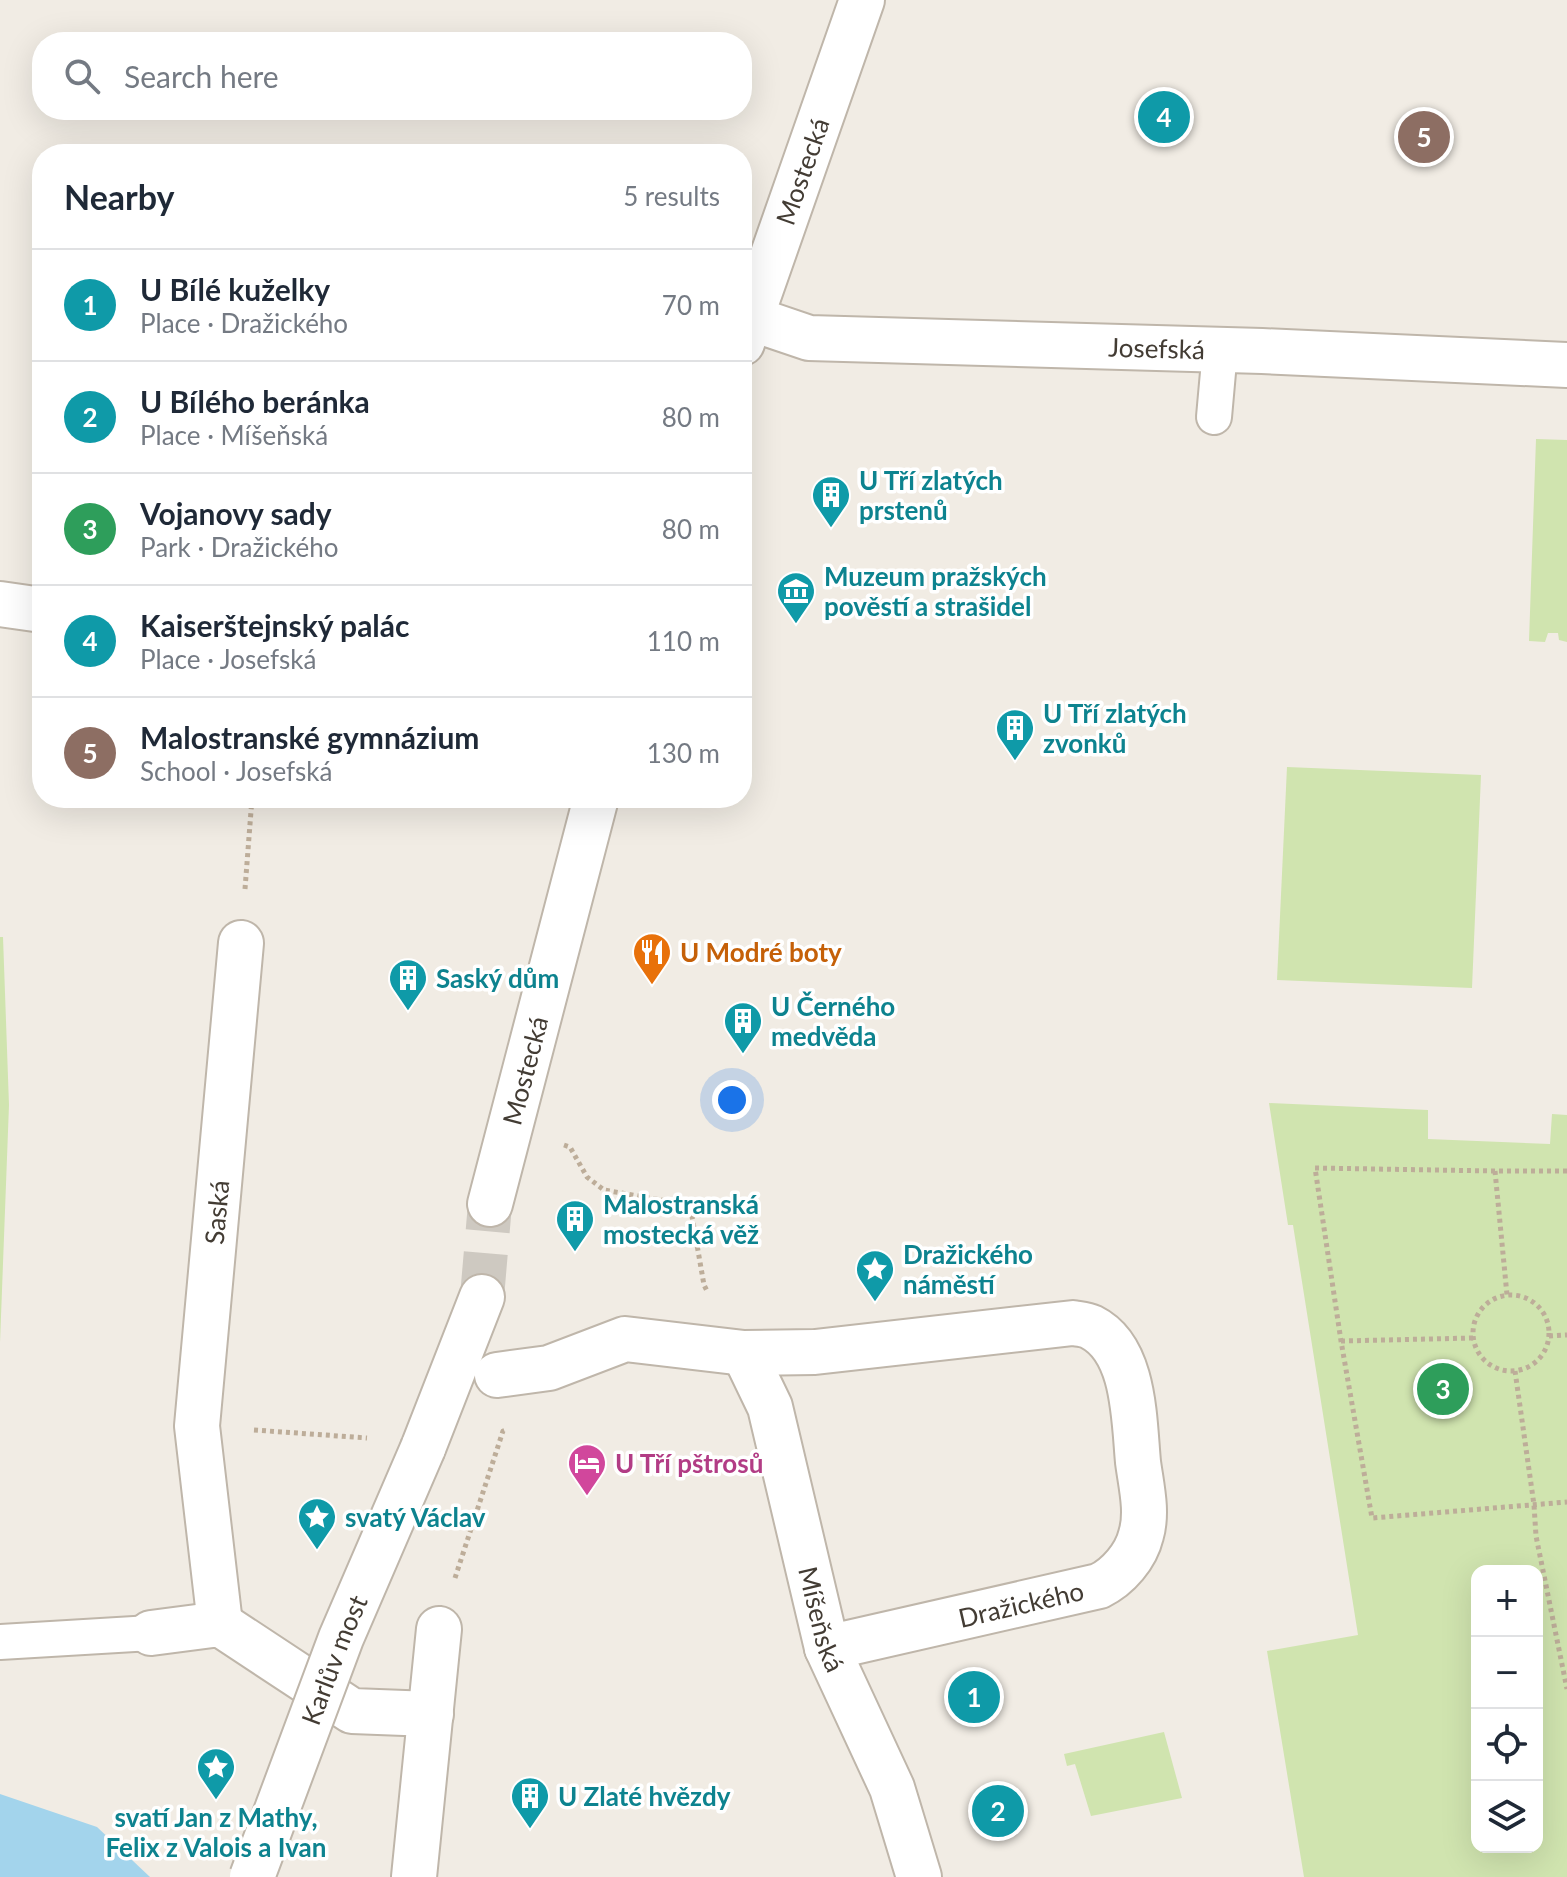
<!DOCTYPE html>
<meta charset="utf-8">
<style>
:root{--surface:#fff;--page:#f2f2f3;--text:#1f2937;--muted:#747a83;--line:#e0e1e3;--accent:#b45309}
body{margin:0;font-family:Lato,sans-serif;background:var(--page);color:var(--text)}
.controls{position:absolute;right:24px;bottom:24px;display:grid;overflow:hidden;border-radius:16px;box-shadow:0 8px 32px #0002}
.controls button{width:72px;height:72px;display:grid;place-items:center;padding:0;border:0;border-bottom:2px solid var(--line);background:var(--surface);color:var(--text);font:40px sans-serif}
.you{position:absolute;left:732px;top:1100px;width:28px;height:28px;margin:-20px;border:6px solid #fff;border-radius:50%;background:#1a73e8;box-shadow:0 0 0 12px #1a73e833}
.badge{display:grid;place-items:center;width:52px;height:52px;border-radius:50%;background:var(--accent);color:#fff;font-size:26px;font-weight:700}
.pin{position:absolute;translate:-50% -50%;border:4px solid #fff;box-shadow:0 2px 8px #0006}
.list{margin:0;padding:0;list-style:none}
h2{display:flex;justify-content:space-between;align-items:center;height:104px;margin:0;padding:0 32px;font-size:34px}
h2 small{font-size:26px;font-weight:400;color:var(--muted)}
.list li{display:grid;grid-template-columns:52px 1fr auto;gap:24px;align-items:center;box-sizing:border-box;height:112px;padding:0 32px;border-top:2px solid var(--line)}
.list b{display:block;font-size:30px;white-space:nowrap}
.list p{margin:0;font-size:26px;white-space:nowrap;color:var(--muted)}
.list em{font-size:26px;font-style:normal;color:var(--muted)}
.icon{flex:none;width:44px;height:44px;fill:none;stroke:currentColor;stroke-width:2;stroke-linecap:round;stroke-linejoin:round}
.map{position:relative;flex:none;width:1567px;height:1877px;overflow:hidden}
.search{position:absolute;background:var(--surface);box-shadow:0 8px 32px #0002;left:32px;top:32px;width:720px;height:88px;display:flex;align-items:center;gap:20px;box-sizing:border-box;padding:0 28px;border-radius:32px;color:var(--muted);font-size:30px}
.panel{position:absolute;background:var(--surface);box-shadow:0 8px 32px #0002;left:32px;top:144px;width:720px;height:664px;border-radius:32px}
.map>svg:first-child{display:block}
</style>
<div class="map">
<svg width="1567" height="1877" viewBox="0 0 1567 1877">
<rect width="100%" height="100%" fill="#f1ece4"/>
<!-- green -->
<g fill="#d0e4af" fill-rule="evenodd">
<path d="M1536 439 1567 440V642L1559 640 1558 633H1548L1545 642 1529 641Z"/>
<path d="M1287 767 1481 775 1472 988 1277 980Z"/>
<path d="M0 937H3L9 1105 0 1343Z"/>
<path d="M1269 1103 1428 1110V1139L1550 1144 1552 1114 1567 1115V1877H1304L1267 1651 1358 1635 1293 1225H1288ZM1477 1571H1537V1847H1477Z"/>
<path d="M1164 1732 1182 1798 1091 1816 1075 1764 1067 1766 1064 1754Z"/>
</g>
<!-- water -->
<path fill="#a3d4ec" d="M0 1794 97 1827 150 1877H0Z"/>
<g fill="none" stroke-linecap="round" stroke-linejoin="round">
<!-- pedestrian-tunnel -->
<path stroke="#cec9c1" stroke-width="44" stroke-dasharray="44 22" stroke-linecap="butt" d="M482 1297 490 1204"/>
<!-- service casing -->
<g stroke="#bfb6aa" stroke-width="38">
<g id="service">
<path d="M1214 417 1220 350"/>
<path d="M0 1642 151 1633"/>
</g>
</g>
<!-- pedestrian casing -->
<g stroke="#bfb6aa" stroke-width="48">
<g id="pedestrian">
<path id="s1" d="M490 1204 596 798"/>
<path d="M423 1448 482 1297"/>
</g>
</g>
<!-- minor casing -->
<g stroke="#bfb6aa" stroke-width="48">
<g id="minor">
<path id="s2" d="M750 318 809 338 1262 351 1567 365"/>
<path id="s3" d="M742 343 862 0"/>
<path d="M0 604 42 610"/>
<path id="s4" d="M744 1353 770 1407 827 1648 892 1788 919 1877"/>
<path d="M497 1375 549 1368 625 1339 744 1353 815 1352 1073 1323C1078 1324 1085 1324 1091 1327 1135 1349 1134 1419 1138 1462 1141 1485 1148 1512 1141 1535 1136 1556 1118 1577 1099 1586L827 1648"/>
<path id="s5" d="M220 1624 197 1426 241 943"/>
<path d="M151 1633 220 1624 352 1711 431 1714"/>
<path d="M414 1877 439 1629"/>
</g>
</g>
<!-- path -->
<g stroke="#bdad99" stroke-width="5" stroke-dasharray="4 4" stroke-linecap="butt">
<path d="M245 889 252 798"/>
<path d="M564 1145 570 1147 587 1177 604 1190 690 1205 704 1285 707 1291"/>
<path d="M1495 1171 1507 1295"/>
<path d="M1567 1171H1495L1315 1168 1341 1341 1372 1518 1567 1502"/>
<circle cx="1511" cy="1333" r="38"/>
<path d="M1549 1336 1567 1335"/>
<path d="M1341 1341 1473 1338"/>
<path d="M1515 1371 1534 1505 1536 1536 1567 1689"/>
<path d="M254 1430 367 1438"/>
<path d="M455 1578 503 1431 506 1430"/>
</g>
<!-- service -->
<use href="#service" stroke="#fff" stroke-width="34"/>
<!-- pedestrian -->
<use href="#pedestrian" stroke="#fff" stroke-width="44"/>
<!-- minor -->
<use href="#minor" stroke="#fff" stroke-width="44"/>
<!-- pedestrian-bridge casing -->
<g stroke="#bfb6aa" stroke-width="48" stroke-linecap="butt">
<g id="pedestrian-bridge">
<path id="s6" d="M252 1877 341 1638 423 1448"/>
</g>
</g>
<!-- pedestrian-bridge -->
<use href="#pedestrian-bridge" stroke="#fff" stroke-width="44"/>
</g>
<!-- icons -->
<defs>
<g id="building-pin" transform="scale(2)"><path d="M0 17L-7.5 6A9.5 9.5 0 1 1 7.5 6Z" fill="#0f9aa8" stroke="#fff"/><path d="M-4-6H4V6H1V3H-1V6H-4ZM-2.5-4.3h1.7v1.8h-1.7ZM.8-4.3h1.7v1.8H.8ZM-2.5-1h1.7V.8h-1.7ZM.8-1h1.7V.8H.8Z" fill="#fff"/></g>
<g id="museum-pin" transform="scale(2)"><path d="M0 17L-7.5 6A9.5 9.5 0 1 1 7.5 6Z" fill="#0f9aa8" stroke="#fff"/><path d="M0-6L6-3V-2H-6V-3ZM-5-1h2V3h-2ZM-1-1h2V3h-2ZM3-1h2V3H3ZM-6 4H6V6H-6Z" fill="#fff"/></g>
<g id="restaurant-pin" transform="scale(2)"><path d="M0 17L-7.5 6A9.5 9.5 0 1 1 7.5 6Z" fill="#e8710a" stroke="#fff"/><path d="M-5-6h1v4h1v-4h1v4h1v-4h1v5L-1.5 .5V6h-2V.5L-5-1ZM5-6V6H3V1.5H1.5Q1.5-4 5-6Z" fill="#fff"/></g>
<g id="sight-pin" transform="scale(2)"><path d="M0 17L-7.5 6A9.5 9.5 0 1 1 7.5 6Z" fill="#0f9aa8" stroke="#fff"/><path d="M0-6L1.8-2.2L6-1.7L2.9 1.2L3.7 5.4L0 3.3L-3.7 5.4L-2.9 1.2L-6-1.7L-1.8-2.2Z" fill="#fff"/></g>
<g id="hotel-pin" transform="scale(2)"><path d="M0 17L-7.5 6A9.5 9.5 0 1 1 7.5 6Z" fill="#d1479c" stroke="#fff"/><path d="M-6-4.5h1.5V1H6V5H4.5V3h-9V5H-6ZM-4 0a1.8 1.8 0 1 1 3.6 0ZM.5 0V-2.5h3Q6-2.5 6 0Z" fill="#fff"/></g>
</defs>
<g fill-rule="evenodd">
<use href="#building-pin" x="831" y="495"/>
<use href="#museum-pin" x="796" y="591"/>
<use href="#building-pin" x="1015" y="728"/>
<use href="#restaurant-pin" x="652" y="952"/>
<use href="#building-pin" x="408" y="978"/>
<use href="#building-pin" x="743" y="1021"/>
<use href="#building-pin" x="575" y="1219"/>
<use href="#sight-pin" x="875" y="1269"/>
<use href="#hotel-pin" x="587" y="1463"/>
<use href="#sight-pin" x="317" y="1517"/>
<use href="#sight-pin" x="216" y="1767"/>
<use href="#building-pin" x="530" y="1796"/>
</g>
<g text-anchor="middle" dominant-baseline="central" stroke-width="7" stroke-linejoin="round" paint-order="stroke">
<!-- street labels -->
<g font-size="26" fill="#433c34" stroke="#fff">
<text stroke="none"><textPath href="#s3" startOffset="182">Mostecká</textPath></text>
<text stroke="none"><textPath href="#s2" startOffset="410">Josefská</textPath></text>
<text stroke="none"><textPath href="#s1" startOffset="138">Mostecká</textPath></text>
<text stroke="none"><textPath href="#s5" startOffset="414">Saská</textPath></text>
<text transform="translate(1021 1604) rotate(-13)">Dražického</text>
<text stroke="none"><textPath href="#s4" startOffset="278">Míšeňská</textPath></text>
<text stroke="none"><textPath href="#s6" startOffset="232">Karlův most</textPath></text>
</g>
<!-- culture labels -->
<g font-size="26" font-weight="bold" fill="#0d838f" stroke="#fff" text-anchor="start">
<text x="859" y="480">U Tří zlatých<tspan x="859" dy="30">prstenů</tspan></text>
<text x="824" y="576">Muzeum pražských<tspan x="824" dy="30">pověstí a strašidel</tspan></text>
<text x="1043" y="713">U Tří zlatých<tspan x="1043" dy="30">zvonků</tspan></text>
<text x="436" y="978">Saský dům</text>
<text x="771" y="1006">U Černého<tspan x="771" dy="30">medvěda</tspan></text>
<text x="603" y="1204">Malostranská<tspan x="603" dy="30">mostecká věž</tspan></text>
<text x="903" y="1254">Dražického<tspan x="903" dy="30">náměstí</tspan></text>
<text x="345" y="1517">svatý Václav</text>
<text x="558" y="1796">U Zlaté hvězdy</text>
<text x="216" y="1817" text-anchor="middle">svatí Jan z Mathy,<tspan x="216" dy="30">Felix z Valois a Ivan</tspan></text>
</g>
<!-- food labels -->
<g font-size="26" font-weight="bold" fill="#c56008" stroke="#fff" text-anchor="start">
<text x="680" y="952">U Modré boty</text>
</g>
<!-- hotel labels -->
<g font-size="26" font-weight="bold" fill="#b23c85" stroke="#fff" text-anchor="start">
<text x="615" y="1463">U Tří pštrosů</text>
</g>
</g>
</svg>
<div class="controls">
<button>+</button>
<button>−</button>
<button><svg class="icon" aria-label="locate" viewBox="0 0 24 24"><circle cx="12" cy="12" r="6"/><path d="M12 2v4M12 18v4M2 12h4M18 12h4"/></svg></button>
<button><svg class="icon" aria-label="layers" viewBox="0 0 24 24"><path d="M12 4l9 5-9 5-9-5zM3 14l9 5 9-5"/></svg></button>
</div>
<div class="you"></div>
<div class="pin badge" style="left:974px;top:1697px;background:#0f9aa8">1</div>
<div class="pin badge" style="left:998px;top:1811px;background:#0f9aa8">2</div>
<div class="pin badge" style="left:1443px;top:1389px;background:#2e9e5b">3</div>
<div class="pin badge" style="left:1164px;top:117px;background:#0f9aa8">4</div>
<div class="pin badge" style="left:1424px;top:137px;background:#8d6e63">5</div>
<div class="search"><svg class="icon" aria-label="search" viewBox="0 0 24 24"><circle cx="10" cy="10" r="6"/><path d="M15 15l6 6"/></svg>Search here</div>
<section class="panel">
<h2>Nearby<small>5 results</small></h2>
<ul class="list">
<li><span class="badge" style="background:#0f9aa8">1</span><div><b>U Bílé kuželky</b><p>Place · Dražického</p></div><em>70 m</em></li>
<li><span class="badge" style="background:#0f9aa8">2</span><div><b>U Bílého beránka</b><p>Place · Míšeňská</p></div><em>80 m</em></li>
<li><span class="badge" style="background:#2e9e5b">3</span><div><b>Vojanovy sady</b><p>Park · Dražického</p></div><em>80 m</em></li>
<li><span class="badge" style="background:#0f9aa8">4</span><div><b>Kaiserštejnský palác</b><p>Place · Josefská</p></div><em>110 m</em></li>
<li><span class="badge" style="background:#8d6e63">5</span><div><b>Malostranské gymnázium</b><p>School · Josefská</p></div><em>130 m</em></li>
</ul>
</section>
</div>
